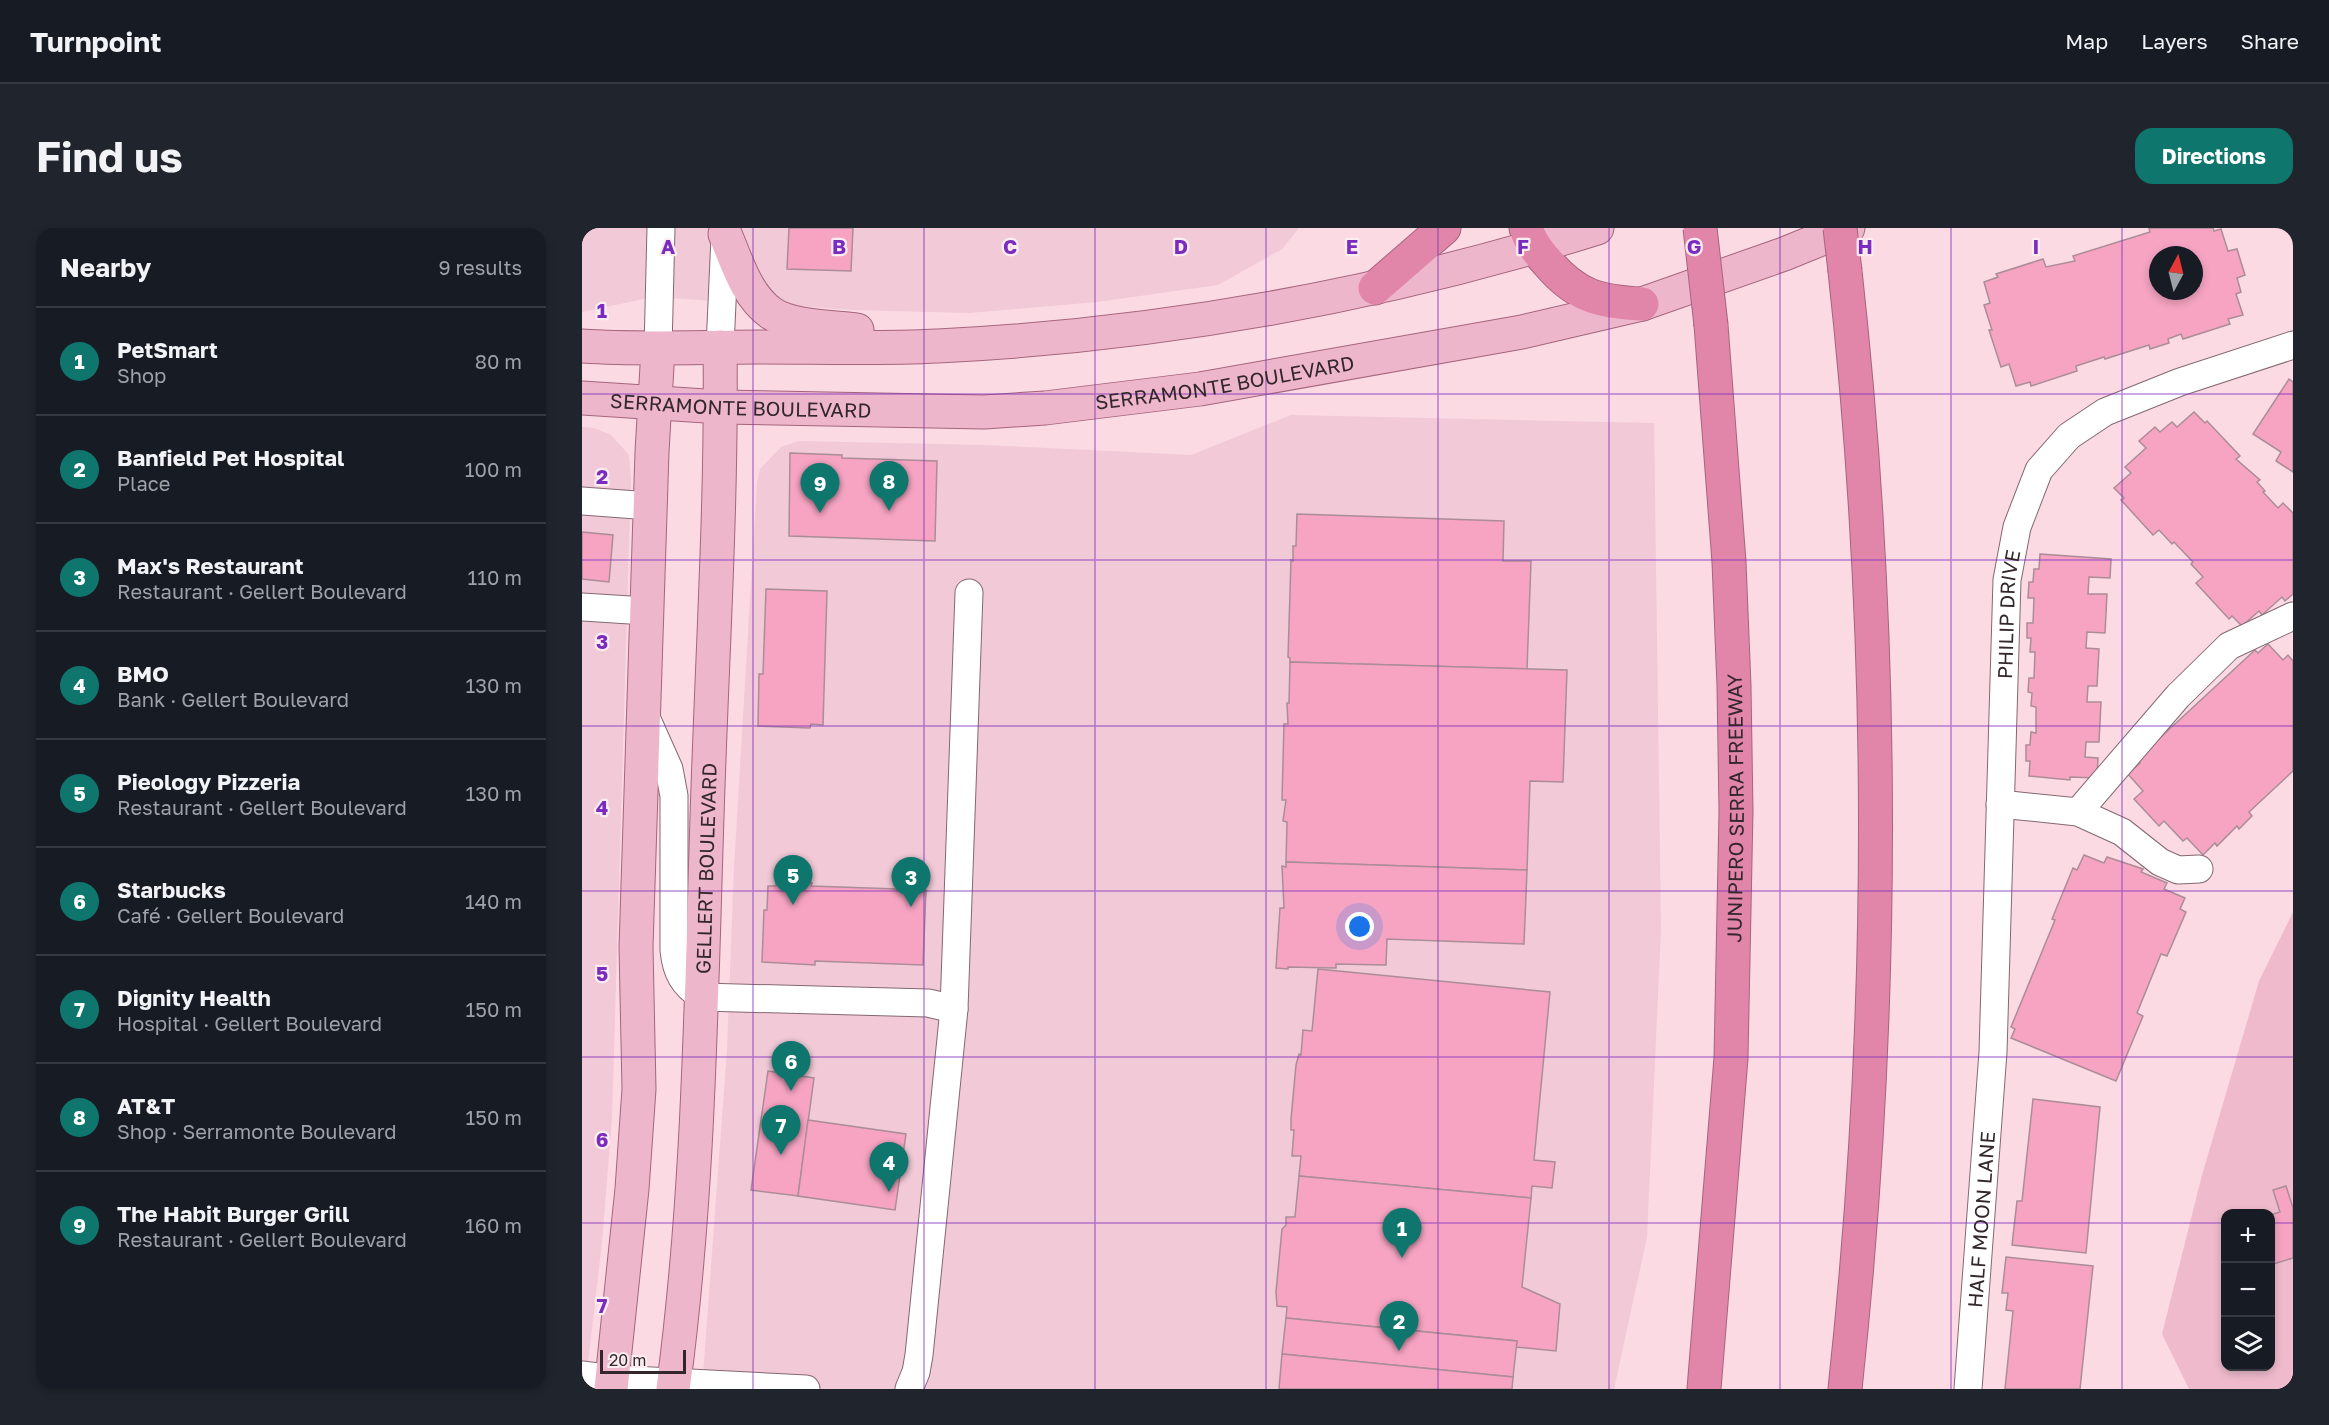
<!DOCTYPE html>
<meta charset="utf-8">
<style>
:root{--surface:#171b24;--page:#20242c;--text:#f1f3f6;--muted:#9ea1a6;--line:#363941;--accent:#0f766e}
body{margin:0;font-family:"Golos Text",sans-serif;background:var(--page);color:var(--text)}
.controls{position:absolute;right:18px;bottom:18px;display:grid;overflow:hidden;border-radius:12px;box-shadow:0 3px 9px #0003}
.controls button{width:54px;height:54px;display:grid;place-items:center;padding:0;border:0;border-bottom:2px solid var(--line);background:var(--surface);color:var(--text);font:30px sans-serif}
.compass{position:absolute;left:1567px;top:18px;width:54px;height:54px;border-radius:50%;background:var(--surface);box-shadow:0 3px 9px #0003;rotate:7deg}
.scale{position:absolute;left:18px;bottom:15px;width:86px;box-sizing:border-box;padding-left:6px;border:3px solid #33272b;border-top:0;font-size:16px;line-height:21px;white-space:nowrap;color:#33272b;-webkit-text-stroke:4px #fbedf1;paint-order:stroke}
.you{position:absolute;left:778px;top:699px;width:21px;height:21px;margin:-15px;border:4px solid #fff;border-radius:50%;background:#1a73e8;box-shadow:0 0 0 9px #1a73e833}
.badge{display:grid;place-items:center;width:39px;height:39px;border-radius:50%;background:var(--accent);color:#fff;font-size:20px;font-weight:700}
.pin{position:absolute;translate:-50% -50px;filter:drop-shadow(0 2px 3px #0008)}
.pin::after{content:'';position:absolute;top:32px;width:21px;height:18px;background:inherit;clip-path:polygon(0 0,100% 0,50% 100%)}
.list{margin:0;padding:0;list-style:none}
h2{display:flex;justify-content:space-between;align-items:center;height:78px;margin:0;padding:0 24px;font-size:26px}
h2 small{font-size:20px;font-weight:400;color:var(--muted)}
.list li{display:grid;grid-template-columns:39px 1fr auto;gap:18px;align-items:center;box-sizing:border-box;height:108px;padding:0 24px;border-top:2px solid var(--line)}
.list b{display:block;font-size:22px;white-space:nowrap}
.list p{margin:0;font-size:20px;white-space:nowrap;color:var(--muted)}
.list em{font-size:20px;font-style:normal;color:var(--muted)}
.icon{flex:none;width:33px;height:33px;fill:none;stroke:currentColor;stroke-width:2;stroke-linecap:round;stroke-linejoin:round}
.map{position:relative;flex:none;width:1711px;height:1161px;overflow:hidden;border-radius:18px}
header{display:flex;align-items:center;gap:36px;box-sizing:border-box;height:84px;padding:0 30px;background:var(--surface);border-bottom:2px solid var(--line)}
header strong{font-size:28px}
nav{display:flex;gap:33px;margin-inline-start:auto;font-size:21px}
.intro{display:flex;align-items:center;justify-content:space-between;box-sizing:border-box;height:144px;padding:0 36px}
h1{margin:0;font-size:42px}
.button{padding:15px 27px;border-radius:18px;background:var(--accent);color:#fff;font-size:21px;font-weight:700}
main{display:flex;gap:36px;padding:0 36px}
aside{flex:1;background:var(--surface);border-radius:18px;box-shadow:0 3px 9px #0003}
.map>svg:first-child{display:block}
</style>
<header>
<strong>Turnpoint</strong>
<nav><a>Map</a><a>Layers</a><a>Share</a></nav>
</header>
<div class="intro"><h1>Find us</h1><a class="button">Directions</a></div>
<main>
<aside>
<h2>Nearby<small>9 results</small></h2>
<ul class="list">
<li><span class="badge">1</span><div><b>PetSmart</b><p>Shop</p></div><em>80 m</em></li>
<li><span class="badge">2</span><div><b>Banfield Pet Hospital</b><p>Place</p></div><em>100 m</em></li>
<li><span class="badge">3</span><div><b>Max's Restaurant</b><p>Restaurant · Gellert Boulevard</p></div><em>110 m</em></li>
<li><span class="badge">4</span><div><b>BMO</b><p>Bank · Gellert Boulevard</p></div><em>130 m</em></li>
<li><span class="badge">5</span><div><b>Pieology Pizzeria</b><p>Restaurant · Gellert Boulevard</p></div><em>130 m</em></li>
<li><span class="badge">6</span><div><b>Starbucks</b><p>Café · Gellert Boulevard</p></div><em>140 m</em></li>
<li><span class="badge">7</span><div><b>Dignity Health</b><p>Hospital · Gellert Boulevard</p></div><em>150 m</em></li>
<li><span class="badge">8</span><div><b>AT&amp;T</b><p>Shop · Serramonte Boulevard</p></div><em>150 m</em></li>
<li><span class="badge">9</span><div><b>The Habit Burger Grill</b><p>Restaurant · Gellert Boulevard</p></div><em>160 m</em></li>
</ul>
</aside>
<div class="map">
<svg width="1711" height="1161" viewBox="0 0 1711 1161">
<rect width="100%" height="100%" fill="#fbdae4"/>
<!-- built -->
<g fill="#f1c9d7">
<path d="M0 0H717L700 21 636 57 515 74 387 85 271 82 71 69 0 84Z"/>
<path d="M709 187 1072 195 1079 700 1065 1009 1032 1161H120L145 822 152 640 175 254 178 241 199 219 217 213 403 217 609 227Z"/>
<path d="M0 199 12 200 29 207 47 227 49 250 30 890 20 1014 3 1161H0Z"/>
</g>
<!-- green -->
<path fill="#efbbcc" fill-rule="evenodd" d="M1711 684V1161H1607L1580 1106 1620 947 1677 753ZM1644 986H1688V1138H1644Z"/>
<!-- building -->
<g fill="#f6a4c2" stroke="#ab8d97" stroke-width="1.5" fill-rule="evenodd">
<path d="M207 0H271L269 43 205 41Z"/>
<path d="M1567 0H1631L1632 3 1639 1 1646 23 1655 21 1663 47 1655 50 1659 64 1654 66 1661 87 1646 91 1648 96 1601 111 1599 106 1586 111 1587 115 1568 121 1567 117 1523 131 1522 129 1494 138 1495 143 1449 158 1448 154 1434 158 1427 136 1419 139 1407 102H1410L1402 77 1408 75 1402 54 1416 49 1414 46 1461 31 1464 39 1493 33 1491 28 1568 4ZM1576 27H1612V63H1576Z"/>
<path d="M1707 151 1711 154V244L1694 233 1699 224 1671 206Z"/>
<path d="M1612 184 1623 195 1625 193 1658 228 1654 231 1678 252 1675 254 1683 263 1681 264 1696 280 1701 275 1711 285V366L1703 373 1700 369 1680 387 1677 383 1660 398 1650 388 1647 391 1614 355 1621 349 1609 336 1611 334 1592 314 1590 316 1577 302 1571 307 1539 272 1542 270 1532 260 1549 245 1543 239 1564 220 1557 213 1573 199 1578 204 1590 194 1595 199Z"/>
<path d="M208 225 260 227V230L355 233 353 313 207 308Z"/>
<path d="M715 286 922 293 921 333H949L945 441 708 434V430L706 429 709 332 711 333V318H714Z"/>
<path d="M0 304 31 307 27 354 0 351Z"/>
<path d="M1458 326 1529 331 1528 350 1507 349 1506 366H1525L1523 405 1505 404 1504 420 1517 421 1515 458H1506L1505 474H1519L1517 514H1504L1503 529 1516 530 1515 550 1488 549V552L1447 548 1448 533H1444V517H1448L1449 504 1454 505V479L1449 478 1450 465 1446 464 1447 450H1452L1453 424H1448L1449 410H1445V395H1451L1452 370H1446L1447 354H1451L1452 341H1457Z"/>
<path d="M184 361 245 363 241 497 229 496 228 500 176 498 177 446H181Z"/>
<path d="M1686 416 1701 432 1706 427 1711 433V543L1667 584 1670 588 1657 601 1655 598 1635 618 1633 615 1621 627 1605 610 1601 613 1582 593 1577 598 1552 571 1561 563 1546 546 1558 535 1555 531 1673 422 1676 425Z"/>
<path d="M708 434 985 442 981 554 948 553 945 642 704 634 705 594 701 593 704 572H700L702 496H706L705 475H707Z"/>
<path d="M1502 627 1522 635 1525 629 1561 641 1559 644 1585 655 1582 661 1603 670 1598 681 1604 684 1585 728 1579 726 1555 785 1561 788 1534 853 1429 810 1433 801 1429 799 1473 692 1470 691 1491 640 1495 642Z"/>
<path d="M704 634 945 642 942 716 805 711 804 737 754 736V740L706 739V741L694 740 698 680H702L700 638 704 639Z"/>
<path d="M194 653 230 655 229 658 344 662 341 737 233 733V737L180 734 182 682H185L186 658H194Z"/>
<path d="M736 741 968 764 952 932 973 934 970 960 950 958 949 970 717 948 719 928H710L712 902H709V891L714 837 717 826 719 827 721 802 730 803Z"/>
<path d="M186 843 232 850 216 968 169 962Z"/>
<path d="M1451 871 1518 879 1504 1025 1430 1017 1435 973H1440Z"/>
<path d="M226 892 324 906 313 982 216 968Z"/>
<path d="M717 948 949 970 940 1059 978 1076 974 1123 934 1119 935 1113 704 1090 705 1079 695 1078 694 1064 700 1001 704 997V989H713Z"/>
<path d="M1704 958 1711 980V1030L1688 1037V987L1698 984 1691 962Z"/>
<path d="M1424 1029 1511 1038 1498 1161H1423L1431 1083 1424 1082 1426 1065H1420Z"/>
<path d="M704 1090 935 1113 931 1149 700 1126Z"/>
<path d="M700 1126 931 1149 930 1161H697Z"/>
</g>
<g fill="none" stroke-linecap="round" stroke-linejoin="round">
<!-- minor casing -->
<g stroke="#846871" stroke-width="29">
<g id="minor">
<path d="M138 119 143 9"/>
<path d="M76 121 79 0"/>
<path d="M0 273 68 278"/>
<path d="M0 379 64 383"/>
<path d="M62 485 87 541 92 568V722C94 744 101 757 120 769L346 775 372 781"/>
<path d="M1418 576 1496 584 1540 604 1578 634 1596 642 1617 641"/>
<path d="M1496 584 1596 468 1647 418 1711 388"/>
<path d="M0 1147 31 1151 224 1161"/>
<path d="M327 1161 334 1144 337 1127 372 781 387 365"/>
<path id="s1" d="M1386 1161 1411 824 1425 352 1435 299 1457 242 1487 208 1523 184 1598 154 1711 117"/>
</g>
</g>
<!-- major casing -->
<g stroke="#a5657d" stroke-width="35">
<g id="major">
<path d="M143 6C155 34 164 67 189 85 208 99 251 99 275 102"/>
<path d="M0 118C59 122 117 119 175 119 236 119 296 121 356 118 579 107 802 67 1015 0"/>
<path id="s2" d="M0 170 139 179 402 184 463 180 618 161 940 104 1060 76 1202 26 1266 0"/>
<path d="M29 1161 50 961 57 861 54 719 70 224 76 121"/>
<path id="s3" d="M91 1161C118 961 119 760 126 559 131 412 140 266 138 119"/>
</g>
</g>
<!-- highway casing -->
<g stroke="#a5657d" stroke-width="35">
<g id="highway">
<path d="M944 0C948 14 956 24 966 35 994 68 1017 74 1060 76"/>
<path d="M793 60 862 0"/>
<path id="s4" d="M1122 1161 1149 830 1154 583 1152 458 1147 334 1129 97"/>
<path d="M1263 1161C1303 790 1304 414 1263 43"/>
</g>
</g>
<!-- minor -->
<use href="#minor" stroke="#fff" stroke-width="27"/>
<!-- major -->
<use href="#major" stroke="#eeb6cb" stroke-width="33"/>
<!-- highway -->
<use href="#highway" stroke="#e286a9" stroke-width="33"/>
<!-- highway-bridge casing -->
<g stroke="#a5657d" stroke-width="35" stroke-linecap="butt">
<g id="highway-bridge">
<path d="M1118 0 1129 97"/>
<path d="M1258 0 1263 43"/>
</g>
</g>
<!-- highway-bridge -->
<use href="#highway-bridge" stroke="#e286a9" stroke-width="33"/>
</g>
<!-- grid -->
<path fill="none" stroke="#7b2cbf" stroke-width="1.5" stroke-opacity="0.55" d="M171 0V1161M342 0V1161M513 0V1161M684 0V1161M856 0V1161M1027 0V1161M1198 0V1161M1369 0V1161M1540 0V1161M0 166H1711M0 332H1711M0 498H1711M0 663H1711M0 829H1711M0 995H1644M1688 995H1711"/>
<g text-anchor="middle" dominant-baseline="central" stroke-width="4.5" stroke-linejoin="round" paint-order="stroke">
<!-- street labels -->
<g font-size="20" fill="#33272b" stroke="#fbedf1">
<text stroke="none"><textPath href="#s2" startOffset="645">SERRAMONTE BOULEVARD</textPath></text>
<text stroke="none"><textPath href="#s2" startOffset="159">SERRAMONTE BOULEVARD</textPath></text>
<text stroke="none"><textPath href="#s1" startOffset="776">PHILIP DRIVE</textPath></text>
<text stroke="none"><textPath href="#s4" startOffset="582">JUNIPERO SERRA FREEWAY</textPath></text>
<text stroke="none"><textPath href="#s3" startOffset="522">GELLERT BOULEVARD</textPath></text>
<text stroke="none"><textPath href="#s1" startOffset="170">HALF MOON LANE</textPath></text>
</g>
</g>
<g font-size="20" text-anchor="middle" font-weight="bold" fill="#7b2cbf" stroke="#fbedf1" stroke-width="4.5" stroke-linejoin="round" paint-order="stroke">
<text x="86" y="26">A</text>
<text x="257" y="26">B</text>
<text x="428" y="26">C</text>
<text x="599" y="26">D</text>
<text x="770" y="26">E</text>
<text x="941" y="26">F</text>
<text x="1112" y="26">G</text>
<text x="1283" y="26">H</text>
<text x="1454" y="26">I</text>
<text x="20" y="90">1</text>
<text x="20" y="256">2</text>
<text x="20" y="421">3</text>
<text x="20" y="587">4</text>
<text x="20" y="753">5</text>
<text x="20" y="919">6</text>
<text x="20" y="1085">7</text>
</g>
</svg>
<div class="controls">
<button>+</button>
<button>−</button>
<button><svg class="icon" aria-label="layers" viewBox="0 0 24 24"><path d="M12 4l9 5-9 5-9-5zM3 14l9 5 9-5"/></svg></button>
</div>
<svg class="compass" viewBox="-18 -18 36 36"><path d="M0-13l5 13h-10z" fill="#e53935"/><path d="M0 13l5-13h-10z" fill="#9ea1a6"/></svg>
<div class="scale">20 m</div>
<div class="you"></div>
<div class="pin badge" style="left:820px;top:1030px">1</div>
<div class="pin badge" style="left:817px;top:1123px">2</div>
<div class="pin badge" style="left:329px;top:679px">3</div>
<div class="pin badge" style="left:307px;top:964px">4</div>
<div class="pin badge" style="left:211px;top:677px">5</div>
<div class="pin badge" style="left:209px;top:863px">6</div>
<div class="pin badge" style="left:199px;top:927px">7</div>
<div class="pin badge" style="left:307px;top:283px">8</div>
<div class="pin badge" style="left:238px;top:285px">9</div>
</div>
</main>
